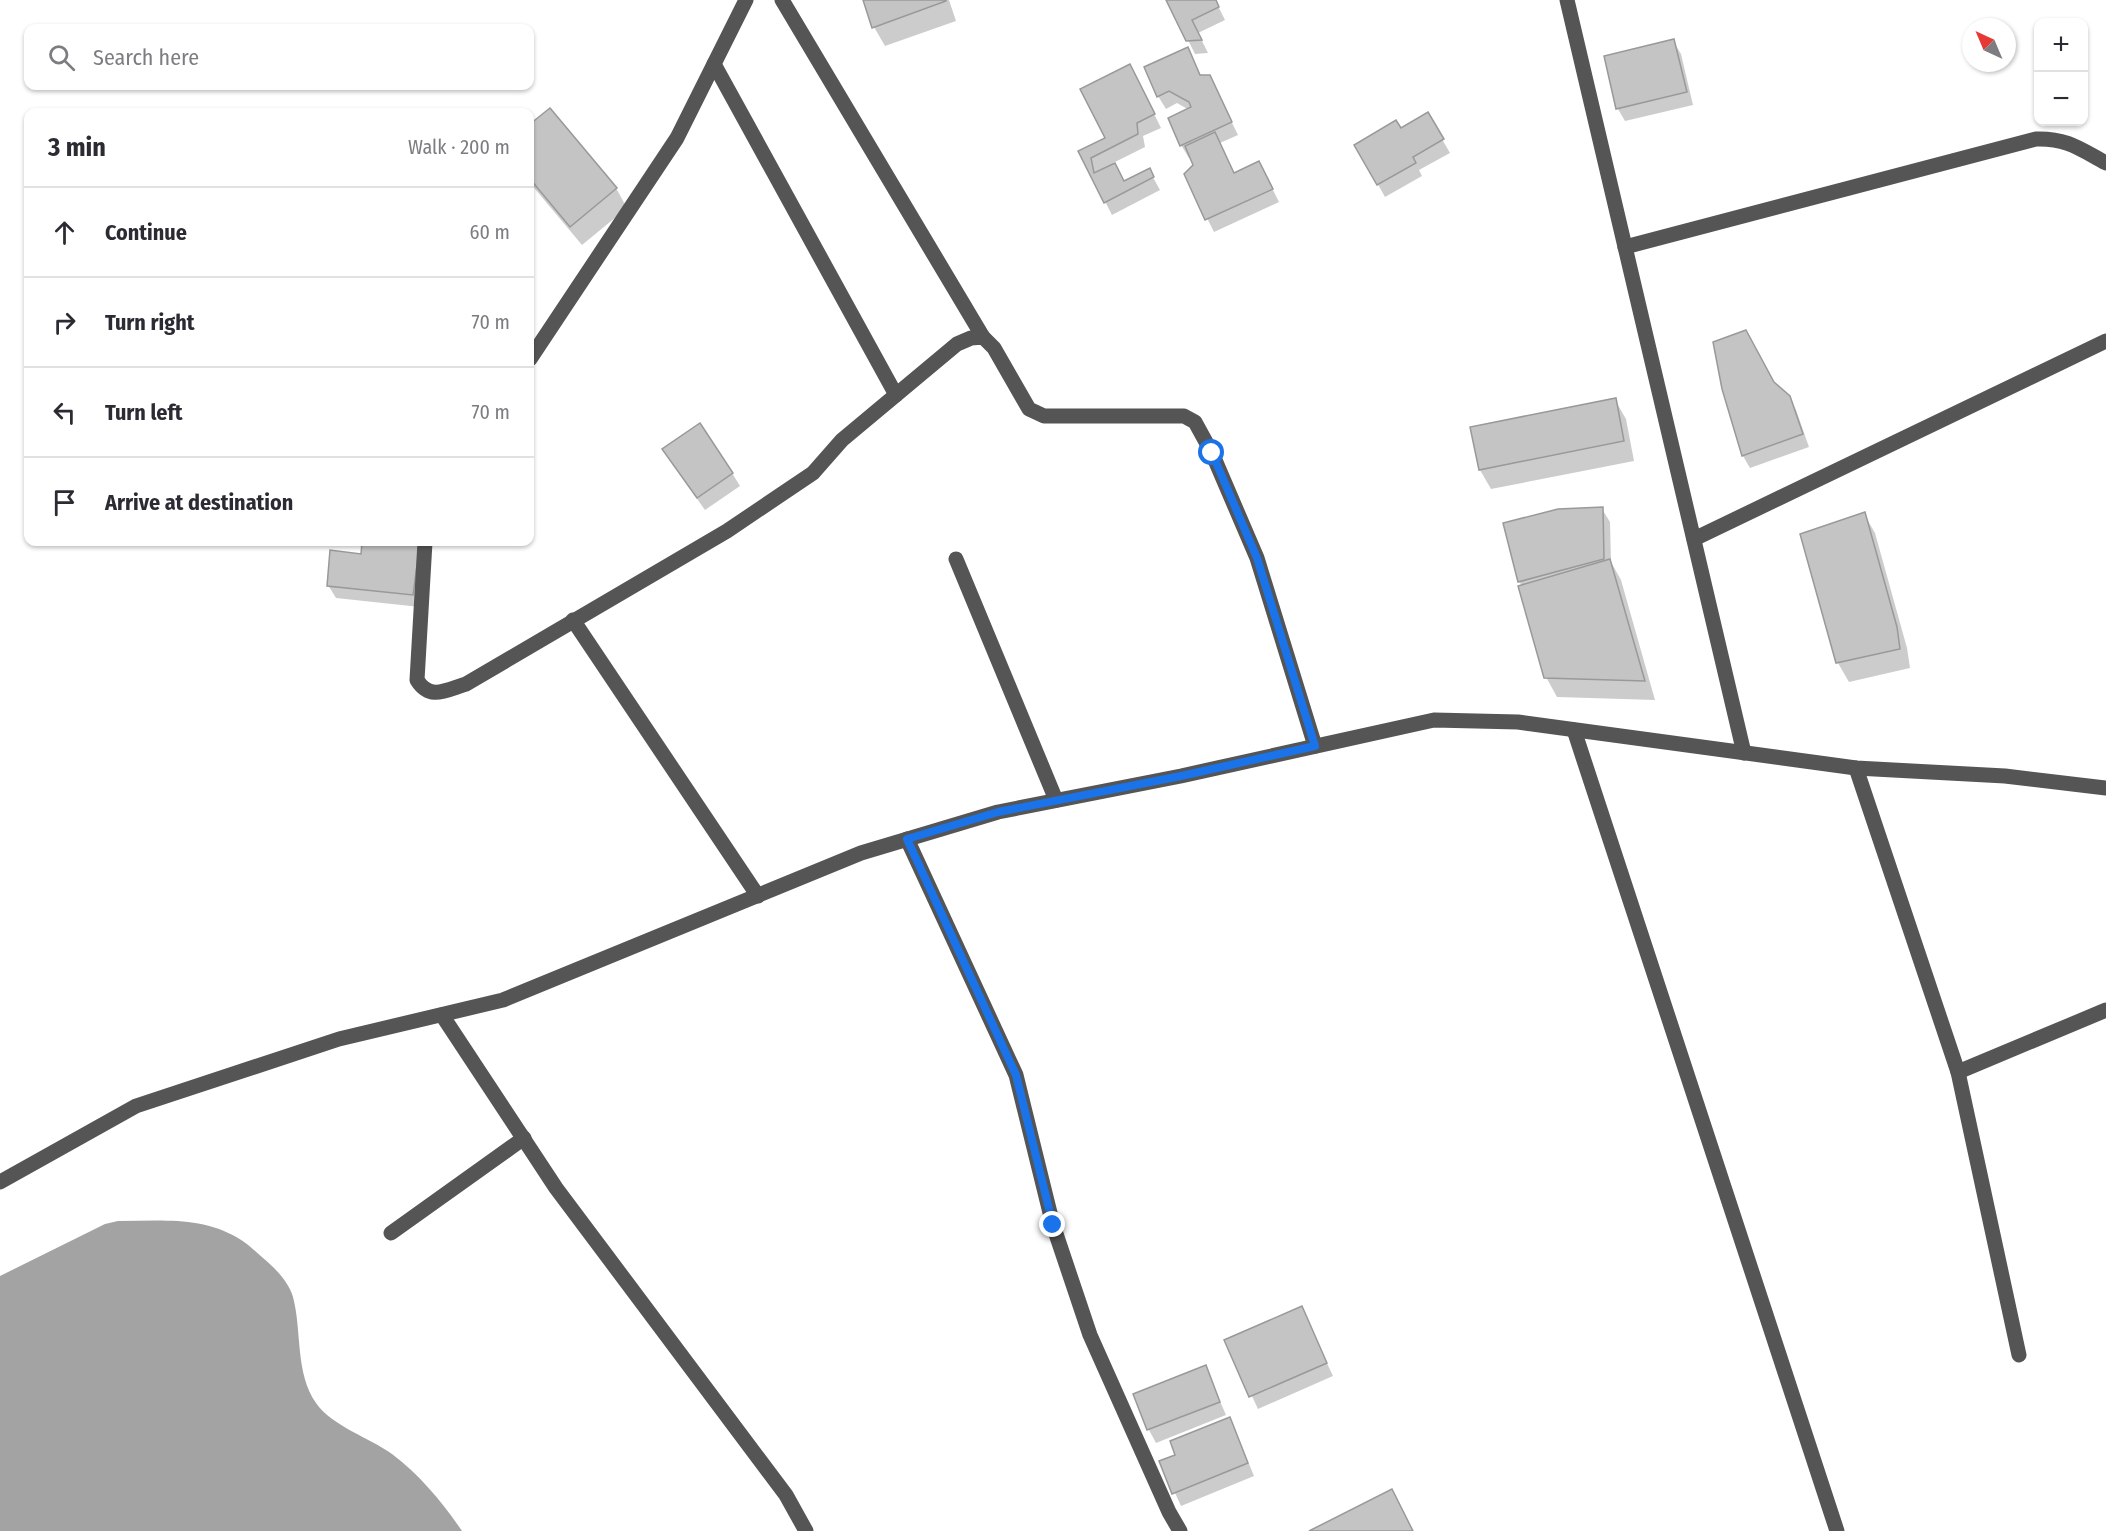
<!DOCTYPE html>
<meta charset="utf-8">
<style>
:root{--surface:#fff;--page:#f7f7f7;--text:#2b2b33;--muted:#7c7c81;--line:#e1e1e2}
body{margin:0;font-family:"Fira Sans Condensed",sans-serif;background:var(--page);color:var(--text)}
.controls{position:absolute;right:18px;top:18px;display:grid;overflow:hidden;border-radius:12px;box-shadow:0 2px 4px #0004}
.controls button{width:54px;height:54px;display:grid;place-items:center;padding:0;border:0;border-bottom:2px solid var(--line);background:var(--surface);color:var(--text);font:30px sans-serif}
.compass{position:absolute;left:1962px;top:18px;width:54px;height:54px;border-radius:50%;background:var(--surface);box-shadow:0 2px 4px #0004;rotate:316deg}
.stop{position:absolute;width:18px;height:18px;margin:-14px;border:4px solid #1a73e8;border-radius:50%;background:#fff}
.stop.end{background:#1a73e8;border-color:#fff;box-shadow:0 2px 6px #0008}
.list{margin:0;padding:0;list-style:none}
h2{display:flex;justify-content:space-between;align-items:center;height:78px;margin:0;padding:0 24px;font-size:26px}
h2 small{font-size:20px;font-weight:400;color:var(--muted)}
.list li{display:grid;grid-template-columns:39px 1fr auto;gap:18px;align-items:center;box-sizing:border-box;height:90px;padding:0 24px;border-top:2px solid var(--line)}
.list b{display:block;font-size:22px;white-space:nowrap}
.list em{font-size:20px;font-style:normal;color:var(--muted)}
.icon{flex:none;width:33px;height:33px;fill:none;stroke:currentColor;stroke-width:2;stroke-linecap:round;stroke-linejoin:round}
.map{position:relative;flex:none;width:2106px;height:1531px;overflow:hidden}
.search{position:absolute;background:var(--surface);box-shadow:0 2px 4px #0004;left:24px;top:24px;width:510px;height:66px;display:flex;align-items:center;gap:15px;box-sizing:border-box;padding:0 21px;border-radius:12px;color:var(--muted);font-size:22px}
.panel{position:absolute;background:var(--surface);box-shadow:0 2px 4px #0004;left:24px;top:108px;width:510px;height:438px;border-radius:12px}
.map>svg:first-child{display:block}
</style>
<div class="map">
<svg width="2106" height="1531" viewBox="0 0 2106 1531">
<rect width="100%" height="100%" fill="#fff"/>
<!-- water -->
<path fill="#a3a3a3" d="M118 1221C159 1221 201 1216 238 1238 247 1243 255 1251 263 1258 274 1267 289 1282 293 1297 302 1331 295 1373 316 1403 332 1426 370 1438 392 1454 419 1474 443 1503 462 1531H0V1276L105 1224Z"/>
<!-- shadow -->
<g fill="#0003">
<path d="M865 0H949L956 21 885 46 874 27Z"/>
<path d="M1168 0H1215L1225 20 1198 33 1208 53 1195 54Z"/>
<path d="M1673 41 1681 54 1693 105 1625 121 1618 109Z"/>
<path d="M1187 49 1201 76H1209L1238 135 1220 143 1235 175 1266 176 1279 202 1214 232 1185 174 1195 165 1191 157 1189 158 1181 145 1189 110 1177 103 1166 109 1158 96Z"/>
<path d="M1137 79 1161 128 1143 136 1145 147 1113 163 1124 182 1149 170 1160 190 1112 215 1080 152 1107 138Z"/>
<path d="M549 110 616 188 627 208 582 245 530 183V126Z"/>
<path d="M1428 115 1450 153 1419 170 1422 176 1385 197 1356 145 1401 130Z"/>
<path d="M1774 384 1789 397 1796 410 1809 447 1750 468 1743 456Z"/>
<path d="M1615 400 1626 419 1634 461 1491 489 1480 470 1472 428Z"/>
<path d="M671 462 732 473 740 486 705 510Z"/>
<path d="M1602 509 1610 522 1611 562 1621 580 1655 700 1557 697 1546 677 1522 586 1519 581Z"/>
<path d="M1864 514 1875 533 1907 648 1910 668 1849 682 1838 663 1802 535Z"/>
<path d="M364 542H428L420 607 336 598 328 585 362 555Z"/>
<path d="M1301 1308 1333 1376 1258 1409 1226 1340Z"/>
<path d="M1205 1367 1226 1415 1156 1443 1149 1430 1135 1395Z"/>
<path d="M1229 1419 1236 1432 1254 1476 1181 1506 1161 1462 1177 1456Z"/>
</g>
<!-- building -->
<g fill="#c4c4c4" stroke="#999" stroke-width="1.5">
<path d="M863 0H946V1L872 28Z"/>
<path d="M1166 0H1216L1219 7 1192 20 1202 40 1186 41Z"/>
<path d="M1674 39 1687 92 1616 109 1604 56Z"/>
<path d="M1188 47 1200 75H1210L1232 122 1180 146 1168 118 1191 107 1189 102 1169 91 1157 97 1144 67Z"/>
<path d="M1130 64 1155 114 1137 123 1138 134 1091 158 1094 173 1115 163 1124 181 1150 168 1154 177 1104 203 1078 151 1105 138 1080 89Z"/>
<path d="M550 108 617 188 570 227 530 179V124Z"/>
<path d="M1428 112 1444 139 1413 157 1416 163 1377 185 1354 145 1396 120 1401 128Z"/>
<path d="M1215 132 1234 173 1259 161 1273 189 1205 220 1184 174 1193 165 1185 146Z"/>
<path d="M1746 330 1774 382 1790 396 1803 434 1742 456 1722 389 1713 342Z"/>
<path d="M1616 398 1624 441 1479 470 1470 427Z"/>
<path d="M700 423 733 473 697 498 662 449Z"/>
<path d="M1603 507 1604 559 1518 582 1503 523 1558 509Z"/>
<path d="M1865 512 1897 627 1900 649 1836 663 1800 534Z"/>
<path d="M362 542H420L413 595 327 586 330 550 361 554Z"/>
<path d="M1610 559 1645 681 1544 678 1518 586Z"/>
<path d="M1302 1306 1327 1363 1249 1397 1224 1340Z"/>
<path d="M1206 1365 1220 1402 1147 1430 1133 1394Z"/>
<path d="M1230 1417 1248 1463 1172 1494 1159 1461 1175 1455 1170 1441Z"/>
<path d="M1392 1489 1413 1531H1309Z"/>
</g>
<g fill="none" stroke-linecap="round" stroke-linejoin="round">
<!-- minor -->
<g stroke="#555" stroke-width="15">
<path d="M782 0 983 337"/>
<path d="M1567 0 1744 753"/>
<path d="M714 64 896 395"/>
<path d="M1625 247 2036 139C2067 138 2080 149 2106 163"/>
<path d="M530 359 677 138 746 0"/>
<path d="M1694 539 2106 341"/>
<path d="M425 542 417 680C430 701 446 690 466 684L727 531 813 473 842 440 957 344 971 338 983 337 994 348 1029 409 1044 416H1184L1195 422 1212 453 1257 558 1315 746"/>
<path d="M956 559 1056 800"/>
<path d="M573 620 758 896"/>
<path d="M1574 730 1837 1531"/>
<path d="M1856 768 1958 1072 2019 1355"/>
<path d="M907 839 1016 1075 1053 1225 1090 1335 1169 1512 1180 1531"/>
<path d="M442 1015 556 1188 786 1495 806 1531"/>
<path d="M1958 1072 2106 1010"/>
<path d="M0 1182 136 1106 339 1039 503 1000 861 853 998 812 1181 776 1434 720 1518 722 1856 768 2005 776 2106 788"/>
<path d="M391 1233 524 1138"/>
</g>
</g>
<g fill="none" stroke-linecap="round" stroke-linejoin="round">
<!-- route -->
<path stroke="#1a73e8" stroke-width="8" d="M1053 1225 1016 1075 907 839 998 812 1181 776 1315 746 1257 558 1212 453"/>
</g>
</svg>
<div class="controls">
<button>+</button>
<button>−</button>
</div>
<svg class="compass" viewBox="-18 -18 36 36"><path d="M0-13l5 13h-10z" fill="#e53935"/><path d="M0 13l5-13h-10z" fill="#7c7c81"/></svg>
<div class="stop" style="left:1212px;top:453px"></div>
<div class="stop end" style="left:1053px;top:1225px"></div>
<div class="search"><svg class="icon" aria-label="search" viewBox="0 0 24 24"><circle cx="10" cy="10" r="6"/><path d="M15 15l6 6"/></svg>Search here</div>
<section class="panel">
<h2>3 min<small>Walk · 200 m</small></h2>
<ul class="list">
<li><svg class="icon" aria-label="ahead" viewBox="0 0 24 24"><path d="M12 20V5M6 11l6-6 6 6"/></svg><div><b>Continue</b></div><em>60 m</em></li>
<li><svg class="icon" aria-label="right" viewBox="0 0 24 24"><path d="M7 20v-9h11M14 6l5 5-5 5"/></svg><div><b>Turn right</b></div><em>70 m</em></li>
<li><svg class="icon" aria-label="left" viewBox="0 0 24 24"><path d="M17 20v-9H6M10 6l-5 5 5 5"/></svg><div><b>Turn left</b></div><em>70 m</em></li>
<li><svg class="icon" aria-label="arrive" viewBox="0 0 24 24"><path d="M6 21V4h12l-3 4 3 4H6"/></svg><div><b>Arrive at destination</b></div></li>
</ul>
</section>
</div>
